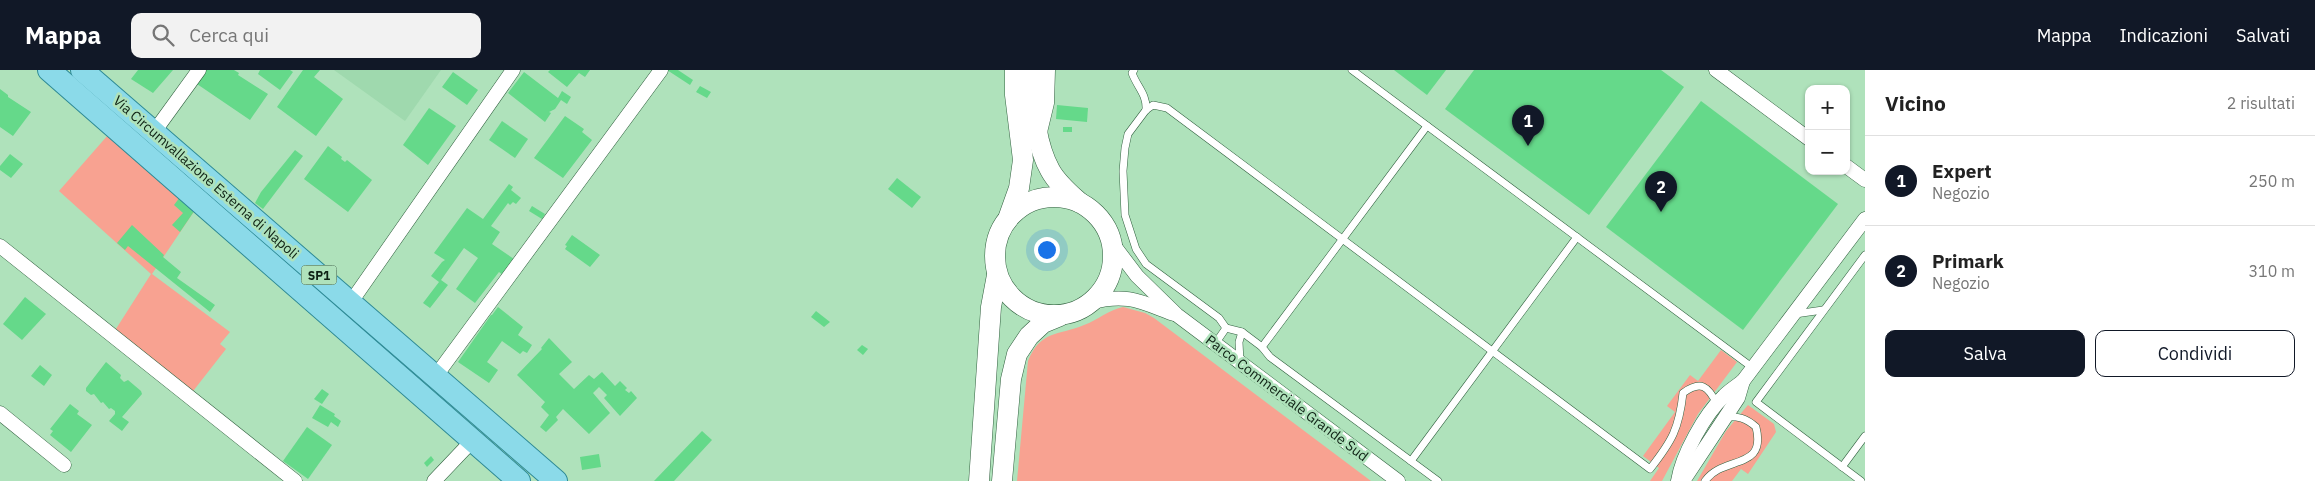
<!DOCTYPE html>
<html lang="it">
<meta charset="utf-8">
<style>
:root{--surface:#fff;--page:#f2f2f2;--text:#222;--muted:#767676;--line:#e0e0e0;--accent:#111827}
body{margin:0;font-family:"IBM Plex Sans",sans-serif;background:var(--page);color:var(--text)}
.controls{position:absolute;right:15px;top:15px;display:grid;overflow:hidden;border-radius:10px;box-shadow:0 1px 4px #0004}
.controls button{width:45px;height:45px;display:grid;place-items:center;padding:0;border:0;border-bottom:1px solid var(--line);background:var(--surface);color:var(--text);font:25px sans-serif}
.you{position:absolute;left:1046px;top:179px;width:18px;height:18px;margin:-12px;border:4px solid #fff;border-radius:50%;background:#1a73e8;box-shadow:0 0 0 8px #1a73e833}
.badge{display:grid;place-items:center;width:32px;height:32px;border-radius:50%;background:var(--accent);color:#fff;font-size:16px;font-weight:700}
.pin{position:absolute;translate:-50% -41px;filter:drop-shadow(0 1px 2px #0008)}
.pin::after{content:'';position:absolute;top:26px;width:18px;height:15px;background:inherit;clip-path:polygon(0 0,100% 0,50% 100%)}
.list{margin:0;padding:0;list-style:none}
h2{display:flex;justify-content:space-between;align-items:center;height:65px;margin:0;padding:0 20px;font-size:21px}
h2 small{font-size:16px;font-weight:400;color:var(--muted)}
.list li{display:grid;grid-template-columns:32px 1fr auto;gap:15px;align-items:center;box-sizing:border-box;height:90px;padding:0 20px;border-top:1px solid var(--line)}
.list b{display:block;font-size:19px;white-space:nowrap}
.list p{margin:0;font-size:16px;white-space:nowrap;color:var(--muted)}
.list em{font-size:16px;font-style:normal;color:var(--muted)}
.actions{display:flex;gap:10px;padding:15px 20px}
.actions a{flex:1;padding:11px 0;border:1px solid var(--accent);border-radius:10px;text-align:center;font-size:18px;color:var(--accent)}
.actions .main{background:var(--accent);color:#fff}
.icon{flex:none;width:28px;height:28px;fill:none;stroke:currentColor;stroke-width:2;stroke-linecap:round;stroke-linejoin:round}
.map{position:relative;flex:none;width:1865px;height:411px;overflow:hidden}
header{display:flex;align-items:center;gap:30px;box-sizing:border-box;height:70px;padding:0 25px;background:var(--accent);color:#fff}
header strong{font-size:24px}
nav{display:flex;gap:28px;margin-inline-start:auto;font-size:18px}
.search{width:350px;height:45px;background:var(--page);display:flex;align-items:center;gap:12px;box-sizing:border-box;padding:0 18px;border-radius:10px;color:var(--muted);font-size:19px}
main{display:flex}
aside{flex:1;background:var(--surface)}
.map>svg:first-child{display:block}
</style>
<header>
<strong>Mappa</strong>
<div class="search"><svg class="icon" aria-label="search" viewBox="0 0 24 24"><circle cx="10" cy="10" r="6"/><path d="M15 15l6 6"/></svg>Cerca qui</div>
<nav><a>Mappa</a><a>Indicazioni</a><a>Salvati</a></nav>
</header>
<main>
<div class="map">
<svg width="1865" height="411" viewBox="0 0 1865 411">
<rect width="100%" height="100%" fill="#afe2bb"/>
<!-- built -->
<path fill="#9fd9ae" d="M334 0H441L405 51Z"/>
<!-- green -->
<g fill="#f8a291">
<path d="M108 65 195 140 152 204 230 262 220 274 226 279 190 325 114 262 151 204 59 121Z"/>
<path d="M1123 237 1145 243 1154 248 1371 411H1017L1028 291C1041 260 1057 266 1084 255 1098 250 1108 240 1123 237Z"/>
<path d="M1721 280 1737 292 1698 344 1662 411H1650L1659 398 1643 386 1675 342 1667 336 1690 305 1698 311Z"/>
<path d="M1748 335 1774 354 1776 362 1748 404 1741 399 1732 411H1697L1726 361Z"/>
</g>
<!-- building -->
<g fill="#65d98a">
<path d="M138 0H173L153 23 131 9Z"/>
<path d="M206 0H234L239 3 238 5 268 24 250 50 197 14Z"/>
<path d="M260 0H290L293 2 280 20 258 4Z"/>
<path d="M303 0H320L314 7 343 29 316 66 277 37Z"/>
<path d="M550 0H590L585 7 579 3 567 17 548 2Z"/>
<path d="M667 0H678L693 10 690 15Z"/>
<path d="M1394 0H1446L1427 25Z"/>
<path d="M1474 0H1661L1684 17 1589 145 1445 39Z"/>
<path d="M453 2 478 20 467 35 442 17Z"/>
<path d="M524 2 558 28 562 21 571 27 567 34 561 30 555 39 549 42 551 43 545 52 508 23Z"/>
<path d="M700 16 711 22 707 28 696 22Z"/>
<path d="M0 19 8 25V27L31 42 13 66 0 57Z"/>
<path d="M1701 31 1838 134 1743 260 1606 157Z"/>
<path d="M1057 35 1088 38 1087 52 1056 49Z"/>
<path d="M429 38 456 56 428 95 403 75Z"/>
<path d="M565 46 584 59 582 62 592 70 563 108 534 88Z"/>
<path d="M502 51 528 69 515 88 489 70Z"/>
<rect x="1063" y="57" width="9" height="5"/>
<path d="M328 76 342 87 341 89 345 92 347 90 372 110 348 142 304 109Z"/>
<path d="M295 80 303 86 263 139 255 133 261 122Z"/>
<path d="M10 84 23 94 11 108 0 100V96Z"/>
<path d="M897 108 921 127 912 138 888 119Z"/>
<path d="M509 114 513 117 511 120 521 128 516 134 513 132 510 135 508 133 491 156 500 162 492 174 514 189 503 205 499 202 475 233 456 219 478 188 464 178 441 210 448 215 430 238 423 233 439 212 431 206 442 192 445 190 434 183 467 138 483 149Z"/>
<path d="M180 127 195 140 180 162 172 155 183 143 174 135Z"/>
<path d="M532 136 545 144 542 149 529 141Z"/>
<path d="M132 155 164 185 163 187 181 202 177 208 215 235 210 242 128 176 125 180 117 173Z"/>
<path d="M572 165 600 185 590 197 565 179 567 176 565 175Z"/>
<path d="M25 227 46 244 22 270 3 254Z"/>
<path d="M498 237 523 257 518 265 532 275 527 283 523 281 520 284 502 271 487 292 498 300 489 313 458 292 491 245H492Z"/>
<path d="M816 241 830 252 824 257 811 247Z"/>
<path d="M549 268 572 292 559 304 574 319 589 305 594 309 602 302 615 316 620 311 627 318 625 320 629 323 631 321 637 328 620 346 604 328 607 325 599 317 593 323 610 343 589 364 563 339 556 347 558 350 546 362 540 357 549 345 541 337 545 332 517 305 542 279 541 278Z"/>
<path d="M862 275 868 279 863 285 857 280Z"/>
<path d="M106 292 121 305 120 308 124 312 128 310 141 321 142 324 122 347 129 352 122 361 109 351 115 344V341L111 338 109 339 103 332 101 333 94 324 91 325 86 321V318Z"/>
<path d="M40 295 52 305 44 316 31 306Z"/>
<path d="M322 319 329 324 322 334 314 329Z"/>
<path d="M70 334 79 341 77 344 92 355 71 382 50 365 53 361 50 359Z"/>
<path d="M320 335 335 344 334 346 341 351 338 357 331 352 328 357 312 348Z"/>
<path d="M307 357 332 375 308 409 283 391Z"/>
<path d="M702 361 712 370 674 411H654Z"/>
<path d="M599 384 601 397 582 400 580 387Z"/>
<path d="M431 386 434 390 427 397 424 393Z"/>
</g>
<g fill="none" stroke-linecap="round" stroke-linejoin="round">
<!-- lane casing -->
<g stroke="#31603f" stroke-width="8">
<g id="lane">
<path d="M1134 0 1132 3C1137 17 1147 24 1146 40"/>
<path d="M1352 0 1753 298"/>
<path d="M1795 244 1823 240"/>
<path d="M1215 274 1226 258"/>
<path d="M1262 277 1427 56"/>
<path d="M1240 292 1239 272 1242 262"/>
<path d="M1411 391 1577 167"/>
<path d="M1842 397 1865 366"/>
<path d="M1438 411 1270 287 1262 277 1242 262 1226 258 1219 248 1146 194 1136 179 1125 145 1123 101 1125 78 1128 64 1146 40 1153 35 1167 38 1650 399C1672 371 1679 359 1683 323 1701 310 1708 316 1717 334"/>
<path d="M1705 411C1723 385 1767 401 1756 357 1746 348 1738 346 1725 347"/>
<path d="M1861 411 1756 332 1865 185"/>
</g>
</g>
<!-- street casing -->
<g stroke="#31603f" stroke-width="15">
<g id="street">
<path d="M1716 0 1809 69"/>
<path d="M154 62 199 0"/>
<path d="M1040 62 1047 33 1048 0"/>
<path d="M1846 96 1865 110"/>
<path d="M1112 173 1137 206 1177 245 1398 411"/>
<path d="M0 176 295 411"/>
<path d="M351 232 513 0"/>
<path d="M1092 232C1128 223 1141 232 1174 244"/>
<path d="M435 307 661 0"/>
<path d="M0 343 64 395"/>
<path d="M434 411 472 371"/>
<path d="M1678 411C1682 385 1705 344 1724 326 1730 320 1737 316 1743 311L1865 149"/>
<path d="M1683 411 1738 328 1743 311"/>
</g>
</g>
<!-- secondary casing -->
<g stroke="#31603f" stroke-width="21">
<g id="secondary">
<path d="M1032 0C1032 31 1035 73 1050 100 1057 113 1069 123 1079 132"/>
<circle cx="1054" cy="186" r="59"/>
<path d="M1009 146 1019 118 1023 90 1015 25V0"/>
<path d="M979 411 991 237 997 205"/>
<path d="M1002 411 1011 309 1017 284 1029 266 1043 253 1060 246"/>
</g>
</g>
<!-- primary casing -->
<g stroke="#2e8a95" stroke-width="24">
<g id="primary">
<path d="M49 0 519 411"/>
<path d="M82 0 556 411"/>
</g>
</g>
<!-- lane -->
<use href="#lane" stroke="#fff" stroke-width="7"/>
<!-- street -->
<use href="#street" stroke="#fff" stroke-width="14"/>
<!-- secondary -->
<use href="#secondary" stroke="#fff" stroke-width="20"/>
<!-- primary -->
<use href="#primary" stroke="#8bdae9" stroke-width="22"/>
</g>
<g text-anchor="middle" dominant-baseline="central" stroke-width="5" stroke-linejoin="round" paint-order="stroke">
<!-- shield labels -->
<rect fill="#afe2bb" stroke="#3f5c47" stroke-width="1" x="301.5" y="195.5" width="35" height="19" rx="4"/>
<g font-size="12" font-weight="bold" fill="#0f2215">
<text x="319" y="205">SP1</text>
</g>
<!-- street labels -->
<g font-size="14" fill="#0f2215" stroke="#afe2bb">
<text transform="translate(206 107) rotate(41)">Via Circumvallazione Esterna di Napoli</text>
<text transform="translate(1287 328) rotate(37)">Parco Commerciale Grande Sud</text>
</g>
</g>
</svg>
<div class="controls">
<button>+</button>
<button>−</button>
</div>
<div class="you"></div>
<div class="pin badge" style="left:1528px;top:76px">1</div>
<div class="pin badge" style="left:1661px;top:142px">2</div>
</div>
<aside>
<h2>Vicino<small>2 risultati</small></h2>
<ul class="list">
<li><span class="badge">1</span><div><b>Expert</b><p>Negozio</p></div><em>250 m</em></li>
<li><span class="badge">2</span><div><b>Primark</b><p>Negozio</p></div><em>310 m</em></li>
</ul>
<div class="actions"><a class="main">Salva</a><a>Condividi</a></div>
</aside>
</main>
